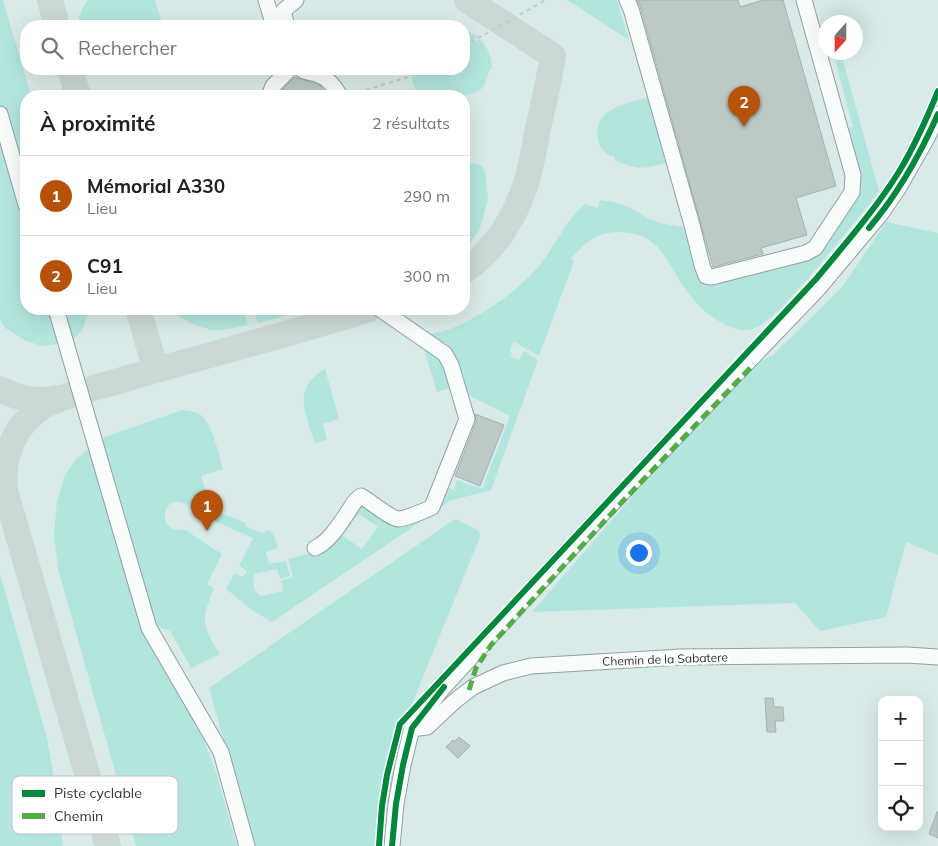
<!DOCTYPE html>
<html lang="fr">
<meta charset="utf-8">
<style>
:root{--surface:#fff;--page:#f2f2f2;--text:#202124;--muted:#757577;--line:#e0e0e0;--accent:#b45309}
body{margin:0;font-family:Mulish,sans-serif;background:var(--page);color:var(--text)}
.controls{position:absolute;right:15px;bottom:15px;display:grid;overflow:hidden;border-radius:10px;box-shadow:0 5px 20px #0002}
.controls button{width:45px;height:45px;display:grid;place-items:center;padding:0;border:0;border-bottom:1px solid var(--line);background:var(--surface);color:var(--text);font:25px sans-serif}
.compass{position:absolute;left:818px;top:15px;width:45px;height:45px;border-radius:50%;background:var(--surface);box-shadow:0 5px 20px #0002;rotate:201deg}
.you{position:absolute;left:638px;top:552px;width:18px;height:18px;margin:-12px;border:4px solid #fff;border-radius:50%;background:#1a73e8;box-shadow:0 0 0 8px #1a73e833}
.badge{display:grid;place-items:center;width:32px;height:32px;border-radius:50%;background:var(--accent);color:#fff;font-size:16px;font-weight:700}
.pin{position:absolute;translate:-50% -41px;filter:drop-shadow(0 1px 2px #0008)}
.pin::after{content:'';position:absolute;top:26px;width:18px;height:15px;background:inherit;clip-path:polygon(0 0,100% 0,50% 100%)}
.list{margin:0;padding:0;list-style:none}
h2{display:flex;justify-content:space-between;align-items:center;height:65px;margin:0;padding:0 20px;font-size:21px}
h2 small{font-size:16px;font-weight:400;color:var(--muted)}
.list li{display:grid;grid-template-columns:32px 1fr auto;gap:15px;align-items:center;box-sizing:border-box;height:80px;padding:0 20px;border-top:1px solid var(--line)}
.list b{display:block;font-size:19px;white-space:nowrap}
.list p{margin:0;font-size:16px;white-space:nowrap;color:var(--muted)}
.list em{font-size:16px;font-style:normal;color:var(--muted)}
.icon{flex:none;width:28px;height:28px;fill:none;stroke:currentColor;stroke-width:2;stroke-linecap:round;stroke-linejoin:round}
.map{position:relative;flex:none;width:938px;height:846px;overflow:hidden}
.search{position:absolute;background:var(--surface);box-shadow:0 5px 20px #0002;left:20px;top:20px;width:450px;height:55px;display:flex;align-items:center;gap:12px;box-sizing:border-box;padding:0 18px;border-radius:20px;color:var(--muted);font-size:19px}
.panel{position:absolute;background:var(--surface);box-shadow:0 5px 20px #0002;left:20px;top:90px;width:450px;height:225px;border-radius:20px}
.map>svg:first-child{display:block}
</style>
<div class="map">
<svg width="938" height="846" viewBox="0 0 938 846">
<rect width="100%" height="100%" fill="#d9ebe8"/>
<!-- green -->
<g fill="#b3e5df">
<path d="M0 0H3L31 96H26V309H89L88 315 82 330 71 342 42 346 26 341 5 328 0 320Z"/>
<path d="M88 0H155L163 26H78C78 16 82 8 88 0Z"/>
<path d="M567 0H617L629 40Z"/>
<path d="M464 31 469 32 478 37 464 45Z"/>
<path d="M479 39C488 48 492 56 492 69H490C488 75 486 83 482 88 472 100 432 96 417 96L412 78 427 69H464V48Z"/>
<path d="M833 53H841L879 191C865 211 849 229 834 247 814 272 793 297 770 318 764 323 756 329 747 330 740 331 732 328 726 325 709 317 697 305 686 290 666 262 661 233 619 232 596 232 585 243 571 259L574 261 539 356 514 342 509 351 512 352 510 356 519 360 524 351 538 360 491 490 449 501 438 510 448 487 454 490 457 480 482 489 510 416 466 394 454 353 428 334C434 333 441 332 447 330 478 319 518 291 539 266 555 246 565 221 585 204L598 208 600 200 614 202 631 208 647 218 660 223 683 227 698 272 814 252 848 205 847 129 853 127Z"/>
<path d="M651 97 670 162C644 168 640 172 615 160V157C605 154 599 149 598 138 593 107 629 103 651 97Z"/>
<path d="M475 163 481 165 485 171 488 200 479 231 464 251V166Z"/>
<path d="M886 222 938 233V555L906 542 886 617 820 631 795 603 532 612 743 369 773 355 842 287Z"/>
<path d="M168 309H244L248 325C238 327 226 330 216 330 199 329 181 319 168 309Z"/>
<path d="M254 309H306L258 323Z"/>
<path d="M423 346 444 360 453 387 437 392Z"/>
<path d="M325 369 339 419 323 424 327 440 315 443C306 415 291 388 325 369Z"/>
<path d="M182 410C188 411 195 411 201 415 212 423 219 455 223 469L201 476 211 509 246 523 245 526 264 534 267 530 273 533 278 548 266 552 269 564 286 561 290 576 280 579 277 569 255 574C252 583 253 591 261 596L283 591 281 581 293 577 288 559 318 551 348 519 352 523 343 536 362 549 378 527 359 514 353 521 349 518 361 503 387 519 429 516 272 622 252 610 226 589 235 573 243 577 247 571 239 566 253 538 193 512C185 496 163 499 165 518 165 522 167 525 171 528 176 531 181 529 186 530 189 531 193 535 196 537 204 543 213 548 222 554L207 584 214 588C201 621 201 624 220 654L191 668 170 631 158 627 150 609 99 439Z"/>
<path d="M90 448 152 647 201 733 215 769 237 846H136L58 569 54 535 57 501 65 475 76 459Z"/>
<path d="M455 519 476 529 479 531 480 537 410 709 394 771 385 846H253L209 688Z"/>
<path d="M0 574 47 738 57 796 63 846H0Z"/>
</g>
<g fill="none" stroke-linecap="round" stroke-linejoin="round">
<!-- taxiway -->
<g stroke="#ccd8d6" stroke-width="26">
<path d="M50 0 57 26"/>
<path d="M70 69 78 96"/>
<path d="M464 271C496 250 517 214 528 177 532 161 535 144 538 128 544 104 549 80 553 56L467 0"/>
<path d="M138 309 156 370"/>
<path d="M0 389C19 399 37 403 58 398"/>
<path d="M0 473 108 846"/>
<path d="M5 489C1 457 15 425 42 407 55 399 70 395 84 391 100 386 116 382 132 377 211 354 291 334 369 309"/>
</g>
</g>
<!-- building -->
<g fill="#bbc9c7" stroke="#a4b2b0">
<path d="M637 0H738L740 7 763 0H783L836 186 796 198 807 235 761 248 763 254 713 267 640 6Z"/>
<path d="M295 77 319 85 329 96H279L281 91Z"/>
<path d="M475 414 504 425 480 486 455 476 476 422Z"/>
<path d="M765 698H773L774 707H783L784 721H775L776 732H767Z"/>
<path d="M459 737 470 746 458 758 446 747 453 740 454 742Z"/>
<path d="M937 812H938V838L929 834Z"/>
</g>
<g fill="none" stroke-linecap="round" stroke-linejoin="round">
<!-- minor casing -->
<g stroke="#94a19f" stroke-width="17">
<g id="minor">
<path d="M266 0 274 26"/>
<path d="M627 0 631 9 692 225 702 265 706 276 712 277 806 253 815 248 852 192 853 175 804 0"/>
<path d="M287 26 283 11 296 0"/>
<path d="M301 69C305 73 311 72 316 74 327 77 335 87 340 96"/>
<path d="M269 96 273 86 287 72 286 69"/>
<path d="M0 114 26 205"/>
<path d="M56 309 149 628 221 752 247 846"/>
<path d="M315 548C329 542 339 525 348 512 352 506 355 499 361 496 370 501 391 519 399 519 404 519 427 510 432 507L467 419 451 365 445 354 380 309"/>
<path d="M412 728H419L427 727 456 700 473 687 503 673 531 666 680 657 907 655 938 657"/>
<path d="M392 846 396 804 403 765 412 728 443 688 607 509 818 289 880 215 898 189 927 138 938 114"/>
</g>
</g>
<!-- path -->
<g stroke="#c5cbca" stroke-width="2" stroke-dasharray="4 4" stroke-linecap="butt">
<path d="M464 46 546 0"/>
<path d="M366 90 411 76 424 69"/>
</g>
<!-- minor -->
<use href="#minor" stroke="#f9fcfc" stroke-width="15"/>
<!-- quiet -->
<path stroke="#53ac45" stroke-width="5" stroke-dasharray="10 5" stroke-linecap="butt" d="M469 690 476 668 491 645 622 502 754 364"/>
<!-- cycleway casing -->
<g stroke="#fff" stroke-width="9">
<g id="cycleway">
<path d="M869 228C898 194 920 155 938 114"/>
<path d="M379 846 382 806 387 775 400 724 816 279C845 244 876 209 900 170 915 145 927 118 938 91"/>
<path d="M392 846 396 804 403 765 412 728 444 687"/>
</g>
</g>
<!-- cycleway -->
<use href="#cycleway" stroke="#00873e" stroke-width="6"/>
</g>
<g text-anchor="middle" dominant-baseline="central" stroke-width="5" stroke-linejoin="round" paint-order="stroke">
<!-- street labels -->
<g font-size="12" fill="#283634" stroke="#fff">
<text transform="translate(665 659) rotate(-2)">Chemin de la Sabatere</text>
</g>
</g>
<!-- legend -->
<rect x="12" y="776" width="166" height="58" rx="8" fill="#fff" stroke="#bec3c2" stroke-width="1"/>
<rect x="22" y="790" width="23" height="7" fill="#00873e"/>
<rect x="22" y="813" width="23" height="6" fill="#53ac45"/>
<g font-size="14" fill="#283634">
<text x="54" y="798">Piste cyclable</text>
<text x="54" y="821">Chemin</text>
</g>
</svg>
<div class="controls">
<button>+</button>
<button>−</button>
<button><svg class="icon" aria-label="locate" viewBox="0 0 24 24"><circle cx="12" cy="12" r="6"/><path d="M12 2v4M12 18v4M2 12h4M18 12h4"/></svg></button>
</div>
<svg class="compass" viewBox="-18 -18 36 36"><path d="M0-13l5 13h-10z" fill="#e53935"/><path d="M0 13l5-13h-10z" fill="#757577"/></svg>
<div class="you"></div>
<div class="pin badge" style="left:207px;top:531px">1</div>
<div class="pin badge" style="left:744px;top:127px">2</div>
<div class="search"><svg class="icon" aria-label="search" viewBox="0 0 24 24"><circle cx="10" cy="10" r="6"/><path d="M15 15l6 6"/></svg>Rechercher</div>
<section class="panel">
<h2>À proximité<small>2 résultats</small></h2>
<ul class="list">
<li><span class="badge">1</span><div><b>Mémorial A330</b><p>Lieu</p></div><em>290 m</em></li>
<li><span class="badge">2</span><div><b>C91</b><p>Lieu</p></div><em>300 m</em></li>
</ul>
</section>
</div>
